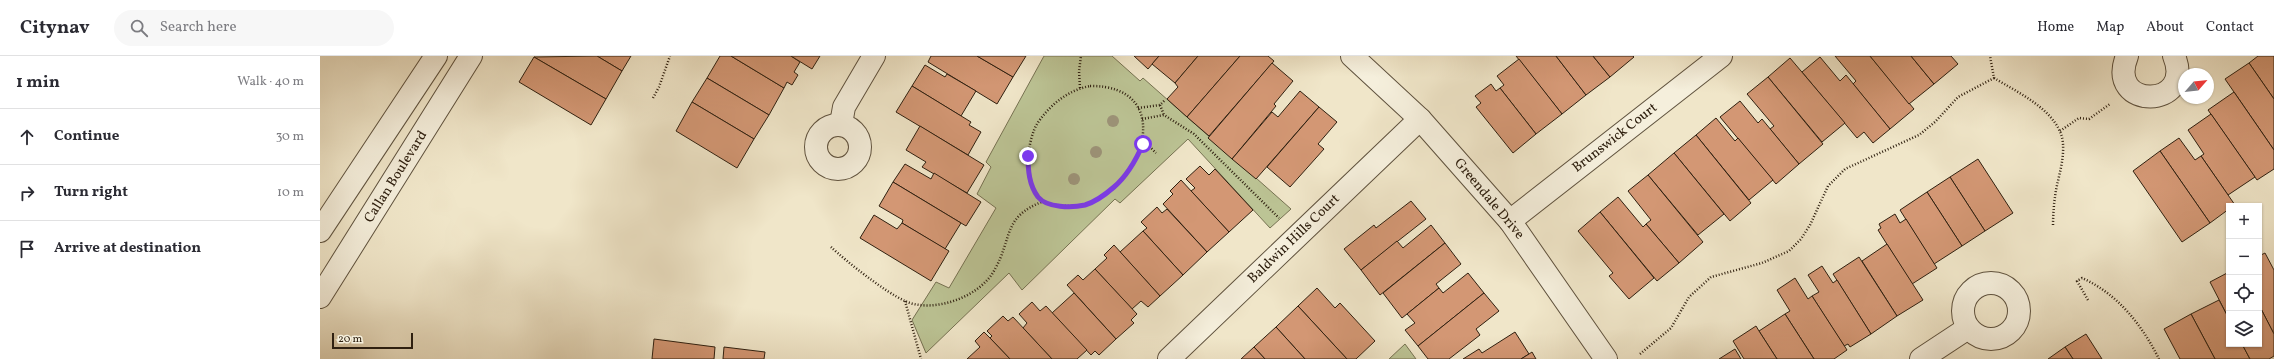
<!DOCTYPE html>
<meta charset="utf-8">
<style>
:root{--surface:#fff;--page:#f7f7f7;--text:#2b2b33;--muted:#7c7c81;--line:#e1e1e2}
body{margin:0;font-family:Vollkorn,serif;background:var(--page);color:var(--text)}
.controls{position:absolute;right:12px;bottom:12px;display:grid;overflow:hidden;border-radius:0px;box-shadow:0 1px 3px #0004}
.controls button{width:36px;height:36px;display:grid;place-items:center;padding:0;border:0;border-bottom:1px solid var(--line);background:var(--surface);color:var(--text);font:20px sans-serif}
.compass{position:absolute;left:1858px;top:12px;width:36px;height:36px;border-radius:50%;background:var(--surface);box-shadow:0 1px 3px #0004;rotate:62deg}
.scale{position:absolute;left:12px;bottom:10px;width:81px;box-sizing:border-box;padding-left:4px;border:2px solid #2f2010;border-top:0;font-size:11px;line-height:14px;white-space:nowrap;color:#2f2010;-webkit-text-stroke:3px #f5efdc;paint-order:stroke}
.stop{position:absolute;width:12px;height:12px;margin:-9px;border:3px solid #7c3aed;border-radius:50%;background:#fff}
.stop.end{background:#7c3aed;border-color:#fff;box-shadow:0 1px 4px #0008}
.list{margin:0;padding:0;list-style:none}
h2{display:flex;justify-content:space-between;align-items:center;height:52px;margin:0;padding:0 16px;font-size:17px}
h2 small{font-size:13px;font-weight:400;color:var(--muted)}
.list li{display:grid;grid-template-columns:26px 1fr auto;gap:12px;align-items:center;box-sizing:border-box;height:56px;padding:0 16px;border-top:1px solid var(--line)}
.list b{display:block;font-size:15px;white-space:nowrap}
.list em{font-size:13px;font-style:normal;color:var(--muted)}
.icon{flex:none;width:22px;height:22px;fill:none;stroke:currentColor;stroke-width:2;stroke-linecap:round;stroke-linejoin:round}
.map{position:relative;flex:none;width:1954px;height:303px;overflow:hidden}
header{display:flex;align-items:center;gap:24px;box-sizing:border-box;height:56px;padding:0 20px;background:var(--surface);border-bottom:1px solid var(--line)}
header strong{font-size:19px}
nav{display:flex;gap:22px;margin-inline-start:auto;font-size:14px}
.search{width:280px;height:36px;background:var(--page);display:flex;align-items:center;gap:10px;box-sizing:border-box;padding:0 14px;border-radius:22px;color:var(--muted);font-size:15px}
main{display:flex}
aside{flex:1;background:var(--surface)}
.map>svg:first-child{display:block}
</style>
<header>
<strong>Citynav</strong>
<div class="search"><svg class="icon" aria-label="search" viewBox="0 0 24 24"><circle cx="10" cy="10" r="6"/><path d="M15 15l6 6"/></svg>Search here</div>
<nav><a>Home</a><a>Map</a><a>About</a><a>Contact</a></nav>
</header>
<main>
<aside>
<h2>1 min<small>Walk · 40 m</small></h2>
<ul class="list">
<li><svg class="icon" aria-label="ahead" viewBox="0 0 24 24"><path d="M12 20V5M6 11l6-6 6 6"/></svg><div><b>Continue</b></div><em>30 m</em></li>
<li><svg class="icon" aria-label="right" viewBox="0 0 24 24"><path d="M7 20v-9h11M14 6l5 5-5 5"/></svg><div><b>Turn right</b></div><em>10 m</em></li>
<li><svg class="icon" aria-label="arrive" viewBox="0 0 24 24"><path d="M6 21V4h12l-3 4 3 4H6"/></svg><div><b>Arrive at destination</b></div></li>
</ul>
</aside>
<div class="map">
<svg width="1954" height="303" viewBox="0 0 1954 303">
<rect width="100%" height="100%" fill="#f0e6c9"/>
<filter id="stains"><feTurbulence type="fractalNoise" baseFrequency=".005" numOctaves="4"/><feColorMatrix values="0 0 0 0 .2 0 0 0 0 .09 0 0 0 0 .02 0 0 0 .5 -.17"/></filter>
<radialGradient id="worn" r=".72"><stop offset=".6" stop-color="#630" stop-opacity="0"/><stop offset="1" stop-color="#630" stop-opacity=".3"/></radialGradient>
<!-- green -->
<g fill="#bcc495" stroke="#767252">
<path d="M724 0H792L820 25 823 22 971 153 950 172 868 83 800 147 795 143 702 234 689 217 606 297 592 264 616 226 629 232 676 152 657 138 671 111 666 106Z"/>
<path d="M1085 288 1096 303H1069Z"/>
</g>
<!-- building -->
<g fill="#d39774" stroke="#2f2010">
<path d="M277 0H311L302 15Z"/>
<path d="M277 0 302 15 286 43 214 1Z"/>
<path d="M400 0H411L464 32 449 59 387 22Z"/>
<path d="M411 0H471L480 6 474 16 478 19 472 29 467 26 464 32Z"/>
<path d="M471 0H500L492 13Z"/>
<path d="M611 0H657L693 21 677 48 608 6Z"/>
<path d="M657 0H706L693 21Z"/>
<path d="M814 0H839L828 13Z"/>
<path d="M839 0H878L855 27 832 8Z"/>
<path d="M878 0H920L867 61 847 43 858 31 855 27Z"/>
<path d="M920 0H948L954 5 889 80 867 61Z"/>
<path d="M1196 0H1236L1266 39 1242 58Z"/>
<path d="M1236 0H1273L1290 21 1266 39Z"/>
<path d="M1273 0H1313L1314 1 1290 21Z"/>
<path d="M1515 0H1550L1594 53 1570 73 1533 28 1536 25Z"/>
<path d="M1550 0H1591L1614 28 1589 48Z"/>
<path d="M1591 0H1631L1638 8 1614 28Z"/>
<path d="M1938 0H1954V43L1929 7Z"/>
<path d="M214 1 286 43 271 69 199 26Z"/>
<path d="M1500 1 1520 25 1526 19 1570 73 1553 87 1544 76 1537 82 1482 16Z"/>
<path d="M1470 2 1525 67 1502 86 1448 21Z"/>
<path d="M1199 3 1242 58 1216 78 1180 32 1184 29 1177 20Z"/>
<path d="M952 7 973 25 954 48 956 50 912 103 888 82Z"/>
<path d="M1929 7 1954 43V94L1905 23Z"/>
<path d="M605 9 625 21 627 18 656 35 641 60 592 30Z"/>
<path d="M1448 21 1503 88 1479 108 1450 73 1454 70 1427 38Z"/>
<path d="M387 22 449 59 434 83 372 46Z"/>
<path d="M1171 28 1176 35 1180 32 1216 78 1193 97 1156 51 1161 47 1155 40Z"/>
<path d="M592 30 651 66 649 69 661 76 648 99 576 56Z"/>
<path d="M980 35 999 51 936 123 912 103 952 56 958 61Z"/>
<path d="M1914 36 1954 94V113L1937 124 1888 54Z"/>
<path d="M1420 45 1438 67 1442 63 1479 108 1456 128 1400 61Z"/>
<path d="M372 46 434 83 417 112 356 75Z"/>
<path d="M999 51 1017 66 998 88 1004 93 970 131 947 111Z"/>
<path d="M1891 58 1935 121 1908 139 1881 100 1884 98 1868 74Z"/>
<path d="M1396 62 1415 85 1418 82 1453 124 1429 144 1376 79Z"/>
<path d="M600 70 664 109 647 137 602 111 606 106 586 94Z"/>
<path d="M1376 79 1431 147 1410 165 1354 97Z"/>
<path d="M1859 82 1875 104 1881 100 1915 149 1909 150V153L1890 167 1840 95Z"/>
<path d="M1840 95 1890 167 1862 186 1813 115Z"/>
<path d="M1354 97 1404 158 1378 179 1328 119Z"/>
<path d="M1658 103 1693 157 1665 175 1630 121Z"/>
<path d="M585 108 611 123 614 117 661 146 646 170 573 126Z"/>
<path d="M880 110 889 119 895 113 933 154 909 176 871 135 875 132 866 123Z"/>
<path d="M1328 119 1383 186 1359 207 1326 168 1331 164 1308 135Z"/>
<path d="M1630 121 1665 175 1642 190 1607 136Z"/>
<path d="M861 124 909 176 887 196 843 148 853 138 850 135Z"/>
<path d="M573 126 641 167 625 193 582 167 583 164 559 150Z"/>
<path d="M1607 136 1642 190 1614 208 1580 154Z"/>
<path d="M1298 141 1323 171 1326 168 1359 207 1337 225 1280 156Z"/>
<path d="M1091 145 1106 163 1041 214 1024 193 1054 169 1056 172Z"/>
<path d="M837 151 842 157 847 153 887 196 863 219 823 175 827 172 821 166Z"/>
<path d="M1280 156 1334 222 1309 243 1289 220 1293 217 1258 175Z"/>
<path d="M1575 158 1580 167 1586 163 1617 212 1592 228 1558 174 1561 172 1559 168Z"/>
<path d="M554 159 577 173 582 167 629 195 611 225 540 182Z"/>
<path d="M1111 169 1125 187 1060 239 1041 214 1077 185 1083 192Z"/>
<path d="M823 175 863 219 840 240 800 196Z"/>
<path d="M1125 187 1141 208 1116 228 1119 232 1082 262 1063 237Z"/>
<path d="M1567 188 1603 244 1577 260 1542 205Z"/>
<path d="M794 189 840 240 828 251 821 245 812 253 775 213 787 202 784 199Z"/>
<path d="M1945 197 1954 214V278L1939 249V200Z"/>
<path d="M1539 201 1577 260 1551 278 1513 218Z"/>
<path d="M1502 210 1513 227 1517 224 1551 278 1530 291 1528 288 1524 290 1492 240 1499 236 1488 219Z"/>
<path d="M775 213 817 258 811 264 814 267 796 283 747 229 758 219 763 224Z"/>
<path d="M1909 216V263L1890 226Z"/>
<path d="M1148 217 1164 237 1098 290 1085 274 1095 267 1087 258 1119 232 1123 237Z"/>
<path d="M1475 222 1488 243 1492 240 1527 294 1514 303H1494L1465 258 1470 255 1457 234Z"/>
<path d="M997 232 1015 252 1020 247 1055 285 1036 303H1027L978 250Z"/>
<path d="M754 237 796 283 779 299 775 295 771 299 732 257Z"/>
<path d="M1164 237 1179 255 1156 273 1160 279 1129 303H1108L1098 290Z"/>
<path d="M1899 244 1909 263V288H1922L1930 303H1895L1871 258Z"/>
<path d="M712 246 720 255 726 250 767 294 757 303H732L703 272 707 267 699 258Z"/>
<path d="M1939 249 1954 278V300L1949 303H1930L1922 288H1939Z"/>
<path d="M978 250 1027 303H985L956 271Z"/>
<path d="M1465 258 1494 303H1457L1439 275Z"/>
<path d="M1871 258 1895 303H1860L1844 273Z"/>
<path d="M683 260 688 265 693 261 732 303H690L670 282 672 280 667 275Z"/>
<path d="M1436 270 1439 275 1457 303H1424L1413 285Z"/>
<path d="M956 271 985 303H945L934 291Z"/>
<path d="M664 276 670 282 690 303H647L660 291 655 285Z"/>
<path d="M1195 276 1209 298 1201 303H1143L1159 293 1162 297Z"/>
<path d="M1766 278 1782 303H1753L1745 291Z"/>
<path d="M334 283 395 291 394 303H332Z"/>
<path d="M404 291 445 296 444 303H403Z"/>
<path d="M934 291 945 303H921Z"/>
<path d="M1745 291 1753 303H1728Z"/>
<path d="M1415 293 1421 303H1399Z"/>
<path d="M1212 296 1216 303H1201L1209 298Z"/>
</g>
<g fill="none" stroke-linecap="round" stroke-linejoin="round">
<!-- minor casing -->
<g stroke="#5f523e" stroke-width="24">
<g id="minor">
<path d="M1032 0 1100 63 1190 165 1286 303"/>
<path d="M1807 0C1785 55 1876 53 1854 0"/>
<path d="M521 68 524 51 554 0"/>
<circle cx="518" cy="91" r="22"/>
<path d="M1190 165 1401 0"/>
<path d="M0 175 116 0"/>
<circle cx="1671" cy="255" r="28"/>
<path d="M0 241 151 0"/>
<path d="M849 303 1100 63"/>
<path d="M1601 303 1648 272"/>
</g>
</g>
<!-- path -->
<g stroke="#2f2010" stroke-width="2.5" stroke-dasharray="1 2" stroke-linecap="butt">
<path d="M1674 22C1697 36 1741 56 1743 88 1744 104 1739 119 1736 134 1734 146 1733 158 1733 171"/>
<path d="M770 30C856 29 825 130 766 148 757 151 745 150 735 149 701 147 704 85 719 65 732 47 749 34 770 30Z"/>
<path d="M760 32 759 15 761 0"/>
<path d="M333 42 339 31 350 0"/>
<path d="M840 49 844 59"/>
<path d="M818 52 840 49 845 44"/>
<path d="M822 63 844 59 874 78 959 162"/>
<path d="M1740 75 1759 62 1769 63 1790 48"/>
<path d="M823 84 836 97"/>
<path d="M511 191C527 206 565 236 585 245 613 258 661 241 675 213 693 181 682 161 724 145"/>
<path d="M1768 244 1757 225 1762 222C1798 238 1822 269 1839 303"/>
<path d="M585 245 601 303"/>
<path d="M1320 298 1351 272 1369 241 1391 221 1442 207 1469 195 1481 183 1490 169 1508 130 1525 113 1599 79 1615 66 1638 41 1674 22 1670 0"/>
</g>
<!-- minor -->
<use href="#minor" stroke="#f5efdc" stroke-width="22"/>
</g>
<!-- trees -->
<g fill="#9d9479">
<circle cx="793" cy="65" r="6"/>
<circle cx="776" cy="96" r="6"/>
<circle cx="754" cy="123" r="6"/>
</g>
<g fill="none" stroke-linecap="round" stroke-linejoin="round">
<!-- route -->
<path stroke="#7c3aed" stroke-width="5" d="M708 100C708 114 709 129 718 141 727 152 752 152 765 149 775 146 786 138 794 131 807 120 816 104 823 88"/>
</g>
<g text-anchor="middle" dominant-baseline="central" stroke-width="4" stroke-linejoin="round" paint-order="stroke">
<!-- street labels -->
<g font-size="14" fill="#2f2010" stroke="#f5efdc">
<text transform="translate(1295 82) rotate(-38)">Brunswick Court</text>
<text transform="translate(76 121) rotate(-58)">Callan Boulevard</text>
<text transform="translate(1169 143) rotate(50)">Greendale Drive</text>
<text transform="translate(974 183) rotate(-44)">Baldwin Hills Court</text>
</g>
</g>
<rect width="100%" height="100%" filter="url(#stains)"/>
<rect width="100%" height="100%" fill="url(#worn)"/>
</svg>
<div class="controls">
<button>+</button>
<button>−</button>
<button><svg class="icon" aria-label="locate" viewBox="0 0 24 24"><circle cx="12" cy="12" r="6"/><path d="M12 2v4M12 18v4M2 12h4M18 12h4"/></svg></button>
<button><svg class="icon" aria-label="layers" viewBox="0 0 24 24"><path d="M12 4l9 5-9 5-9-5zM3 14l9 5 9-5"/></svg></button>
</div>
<svg class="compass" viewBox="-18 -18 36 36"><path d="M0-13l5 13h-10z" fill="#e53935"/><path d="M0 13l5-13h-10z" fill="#7c7c81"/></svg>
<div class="scale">20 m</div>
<div class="stop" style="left:823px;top:88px"></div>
<div class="stop end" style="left:708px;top:100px"></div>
</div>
</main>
